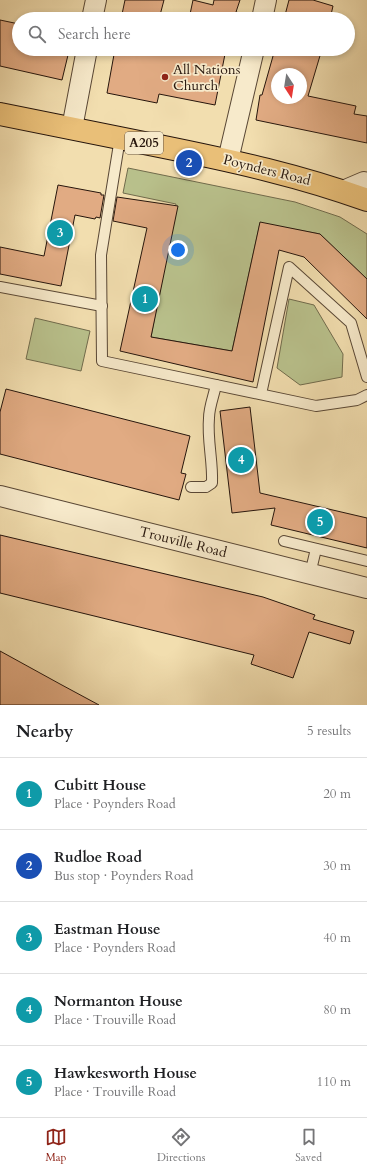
<!DOCTYPE html>
<meta charset="utf-8">
<style>
:root{--surface:#fff;--page:#f2f2f2;--text:#202124;--muted:#757577;--line:#e0e0e0;--accent:#8f2418}
body{margin:0;font-family:Cardo,serif;background:var(--page);color:var(--text)}
.compass{position:absolute;left:271px;top:68px;width:36px;height:36px;border-radius:50%;background:var(--surface);box-shadow:0 2px 6px #0003;rotate:168deg}
.you{position:absolute;left:178px;top:250px;width:14px;height:14px;margin:-10px;border:3px solid #fff;border-radius:50%;background:#1a73e8;box-shadow:0 0 0 6px #1a73e833}
.badge{display:grid;place-items:center;width:26px;height:26px;border-radius:50%;background:var(--accent);color:#fff;font-size:13px;font-weight:700}
.pin{position:absolute;translate:-50% -50%;border:2px solid #fff;box-shadow:0 1px 4px #0006}
.list{margin:0;padding:0;list-style:none}
h2{display:flex;justify-content:space-between;align-items:center;height:52px;margin:0;padding:0 16px;font-size:17px}
h2 small{font-size:13px;font-weight:400;color:var(--muted)}
.list li{display:grid;grid-template-columns:26px 1fr auto;gap:12px;align-items:center;box-sizing:border-box;height:72px;padding:0 16px;border-top:1px solid var(--line)}
.list b{display:block;font-size:15px;white-space:nowrap}
.list p{margin:0;font-size:13px;white-space:nowrap;color:var(--muted)}
.list em{font-size:13px;font-style:normal;color:var(--muted)}
.icon{flex:none;width:22px;height:22px;fill:none;stroke:currentColor;stroke-width:2;stroke-linecap:round;stroke-linejoin:round}
.map{position:relative;flex:none;width:367px;height:705px;overflow:hidden}
.search{position:absolute;background:var(--surface);box-shadow:0 2px 6px #0003;left:12px;right:12px;top:12px;height:44px;display:flex;align-items:center;gap:10px;box-sizing:border-box;padding:0 14px;border-radius:22px;color:var(--muted);font-size:15px}
.sheet{height:412px;background:var(--surface)}
nav{display:flex;justify-content:space-around;align-items:center;box-sizing:border-box;height:56px;border-top:1px solid var(--line);background:var(--surface);font-size:11px;color:var(--muted)}
nav a{display:grid;justify-items:center;gap:2px}
nav .on{color:var(--accent)}
.map>svg:first-child{display:block}
</style>
<div class="map">
<svg width="367" height="705" viewBox="0 0 367 705">
<rect width="100%" height="100%" fill="#f2deaf"/>
<filter id="stains"><feTurbulence type="fractalNoise" baseFrequency=".005" numOctaves="4"/><feColorMatrix values="0 0 0 0 .2 0 0 0 0 .09 0 0 0 0 .02 0 0 0 .5 -.17"/></filter>
<radialGradient id="worn" r=".72"><stop offset=".6" stop-color="#630" stop-opacity="0"/><stop offset="1" stop-color="#630" stop-opacity=".3"/></radialGradient>
<!-- green -->
<g fill="#b9c18c" stroke="#706b4c">
<path d="M128 168 295 202 340 217 367 234V279L320 234 260 223 232 351 151 337 176 204 123 193Z"/>
<path d="M289 299 314 305 343 354 342 377 300 385 277 368Z"/>
<path d="M35 318 90 331 81 371 26 359Z"/>
</g>
<!-- building -->
<g fill="#e1ab83" stroke="#26150c" fill-rule="evenodd">
<path d="M125 0H164L159 19H121Z"/>
<path d="M193 0 213 5 214 0H240L236 12 247 15 246 19H189Z"/>
<path d="M289 0H313L333 6 330 19H284Z"/>
<path d="M0 20 19 24V49H63L62 54 68 55 62 80 0 66Z"/>
<path d="M115 49H226L215 105 159 94 157 103 107 93Z"/>
<path d="M275 49H322L308 96 356 106 354 114 367 116V143L256 120 260 95H262ZM277 74H301V98H277Z"/>
<path d="M58 185 101 193V195H104L100 218 96 217 95 219 75 215 61 286 0 274V247L44 256Z"/>
<path d="M117 197 178 206 151 337 232 351 260 222 320 234 367 279V319L304 257 279 250 253 382 120 351 147 228 113 221Z"/>
<path d="M6 389 190 436 181 473 186 474 179 500 0 454V412Z"/>
<path d="M250 407 260 493 367 518V548L271 525 275 508 232 513 220 411Z"/>
<path d="M0 535 263 597 315 615 313 619 354 631 350 644 309 632 293 678 251 664 254 655 0 593Z"/>
<path d="M0 651 60 684 99 705H0Z"/>
</g>
<g fill="none" stroke-linecap="round" stroke-linejoin="round">
<!-- lane casing -->
<g stroke="#594735" stroke-width="12">
<g id="lane">
<path d="M120 138 101 255 102 361 316 406 357 400 367 395"/>
<path d="M0 287 102 306"/>
<path d="M261 394 289 267 351 323 367 377"/>
<path d="M191 487H206L212 483C213 461 207 440 209 418 209 407 214 395 216 385"/>
<path d="M284 541 367 561"/>
<path d="M310 574 316 549"/>
</g>
</g>
<!-- street casing -->
<g stroke="#594735" stroke-width="22">
<g id="street">
<path d="M92 19 96 0"/>
<path d="M262 19 266 0"/>
<path d="M72 128 87 49"/>
<path d="M228 160 254 49"/>
<path d="M343 191 364 182 367 183"/>
<path d="M0 496 367 588"/>
</g>
</g>
<!-- highway casing -->
<g stroke="#26150c" stroke-width="24">
<path id="highway" d="M0 114C55 125 110 136 164 147 233 161 301 176 367 200"/>
</g>
<!-- lane -->
<use href="#lane" stroke="#f7eacb" stroke-width="10"/>
<!-- street -->
<use href="#street" stroke="#f7eacb" stroke-width="20"/>
<!-- highway -->
<use href="#highway" stroke="#e9bf78" stroke-width="22"/>
</g>
<!-- markers -->
<circle fill="#8f2418" stroke="#f7eacb" stroke-width="1.5" cx="165" cy="77" r="4"/>
<g text-anchor="middle" dominant-baseline="central" stroke-width="3.5" stroke-linejoin="round" paint-order="stroke">
<!-- shield labels -->
<rect fill="#f7eacb" stroke="#655545" stroke-width="1" x="125" y="132" width="38" height="22" rx="3"/>
<g font-size="13" font-weight="bold" fill="#26150c">
<text x="144" y="143">A205</text>
</g>
<!-- poi labels -->
<g font-size="14" fill="#26150c" stroke="#f7eacb" text-anchor="start">
<text x="173" y="69">All Nations<tspan x="173" dy="16">Church</tspan></text>
</g>
<!-- street labels -->
<g font-size="14" fill="#26150c" stroke="#f7eacb">
<text transform="translate(267 170) rotate(14)">Poynders Road</text>
<text transform="translate(183 542) rotate(14)">Trouville Road</text>
</g>
</g>
<rect width="100%" height="100%" filter="url(#stains)"/>
<rect width="100%" height="100%" fill="url(#worn)"/>
</svg>
<svg class="compass" viewBox="-18 -18 36 36"><path d="M0-13l5 13h-10z" fill="#e53935"/><path d="M0 13l5-13h-10z" fill="#757577"/></svg>
<div class="you"></div>
<div class="pin badge" style="left:145px;top:299px;background:#0f9aa8">1</div>
<div class="pin badge" style="left:189px;top:163px;background:#1a4fb4">2</div>
<div class="pin badge" style="left:60px;top:233px;background:#0f9aa8">3</div>
<div class="pin badge" style="left:241px;top:460px;background:#0f9aa8">4</div>
<div class="pin badge" style="left:320px;top:522px;background:#0f9aa8">5</div>
<div class="search"><svg class="icon" aria-label="search" viewBox="0 0 24 24"><circle cx="10" cy="10" r="6"/><path d="M15 15l6 6"/></svg>Search here</div>
</div>
<section class="sheet">
<h2>Nearby<small>5 results</small></h2>
<ul class="list">
<li><span class="badge" style="background:#0f9aa8">1</span><div><b>Cubitt House</b><p>Place · Poynders Road</p></div><em>20 m</em></li>
<li><span class="badge" style="background:#1a4fb4">2</span><div><b>Rudloe Road</b><p>Bus stop · Poynders Road</p></div><em>30 m</em></li>
<li><span class="badge" style="background:#0f9aa8">3</span><div><b>Eastman House</b><p>Place · Poynders Road</p></div><em>40 m</em></li>
<li><span class="badge" style="background:#0f9aa8">4</span><div><b>Normanton House</b><p>Place · Trouville Road</p></div><em>80 m</em></li>
<li><span class="badge" style="background:#0f9aa8">5</span><div><b>Hawkesworth House</b><p>Place · Trouville Road</p></div><em>110 m</em></li>
</ul>
</section>
<nav>
<a class="on"><svg class="icon" aria-label="map" viewBox="0 0 24 24"><path d="M3 6l6-2 6 2 6-2v14l-6 2-6-2-6 2zM9 4v14M15 6v14"/></svg>Map</a>
<a><svg class="icon" aria-label="directions" viewBox="0 0 24 24"><path d="M12 3l9 9-9 9-9-9zM9 14v-3h6M13 9l2 2-2 2"/></svg>Directions</a>
<a><svg class="icon" aria-label="saved" viewBox="0 0 24 24"><path d="M7 4h10v16l-5-4-5 4z"/></svg>Saved</a>
</nav>
